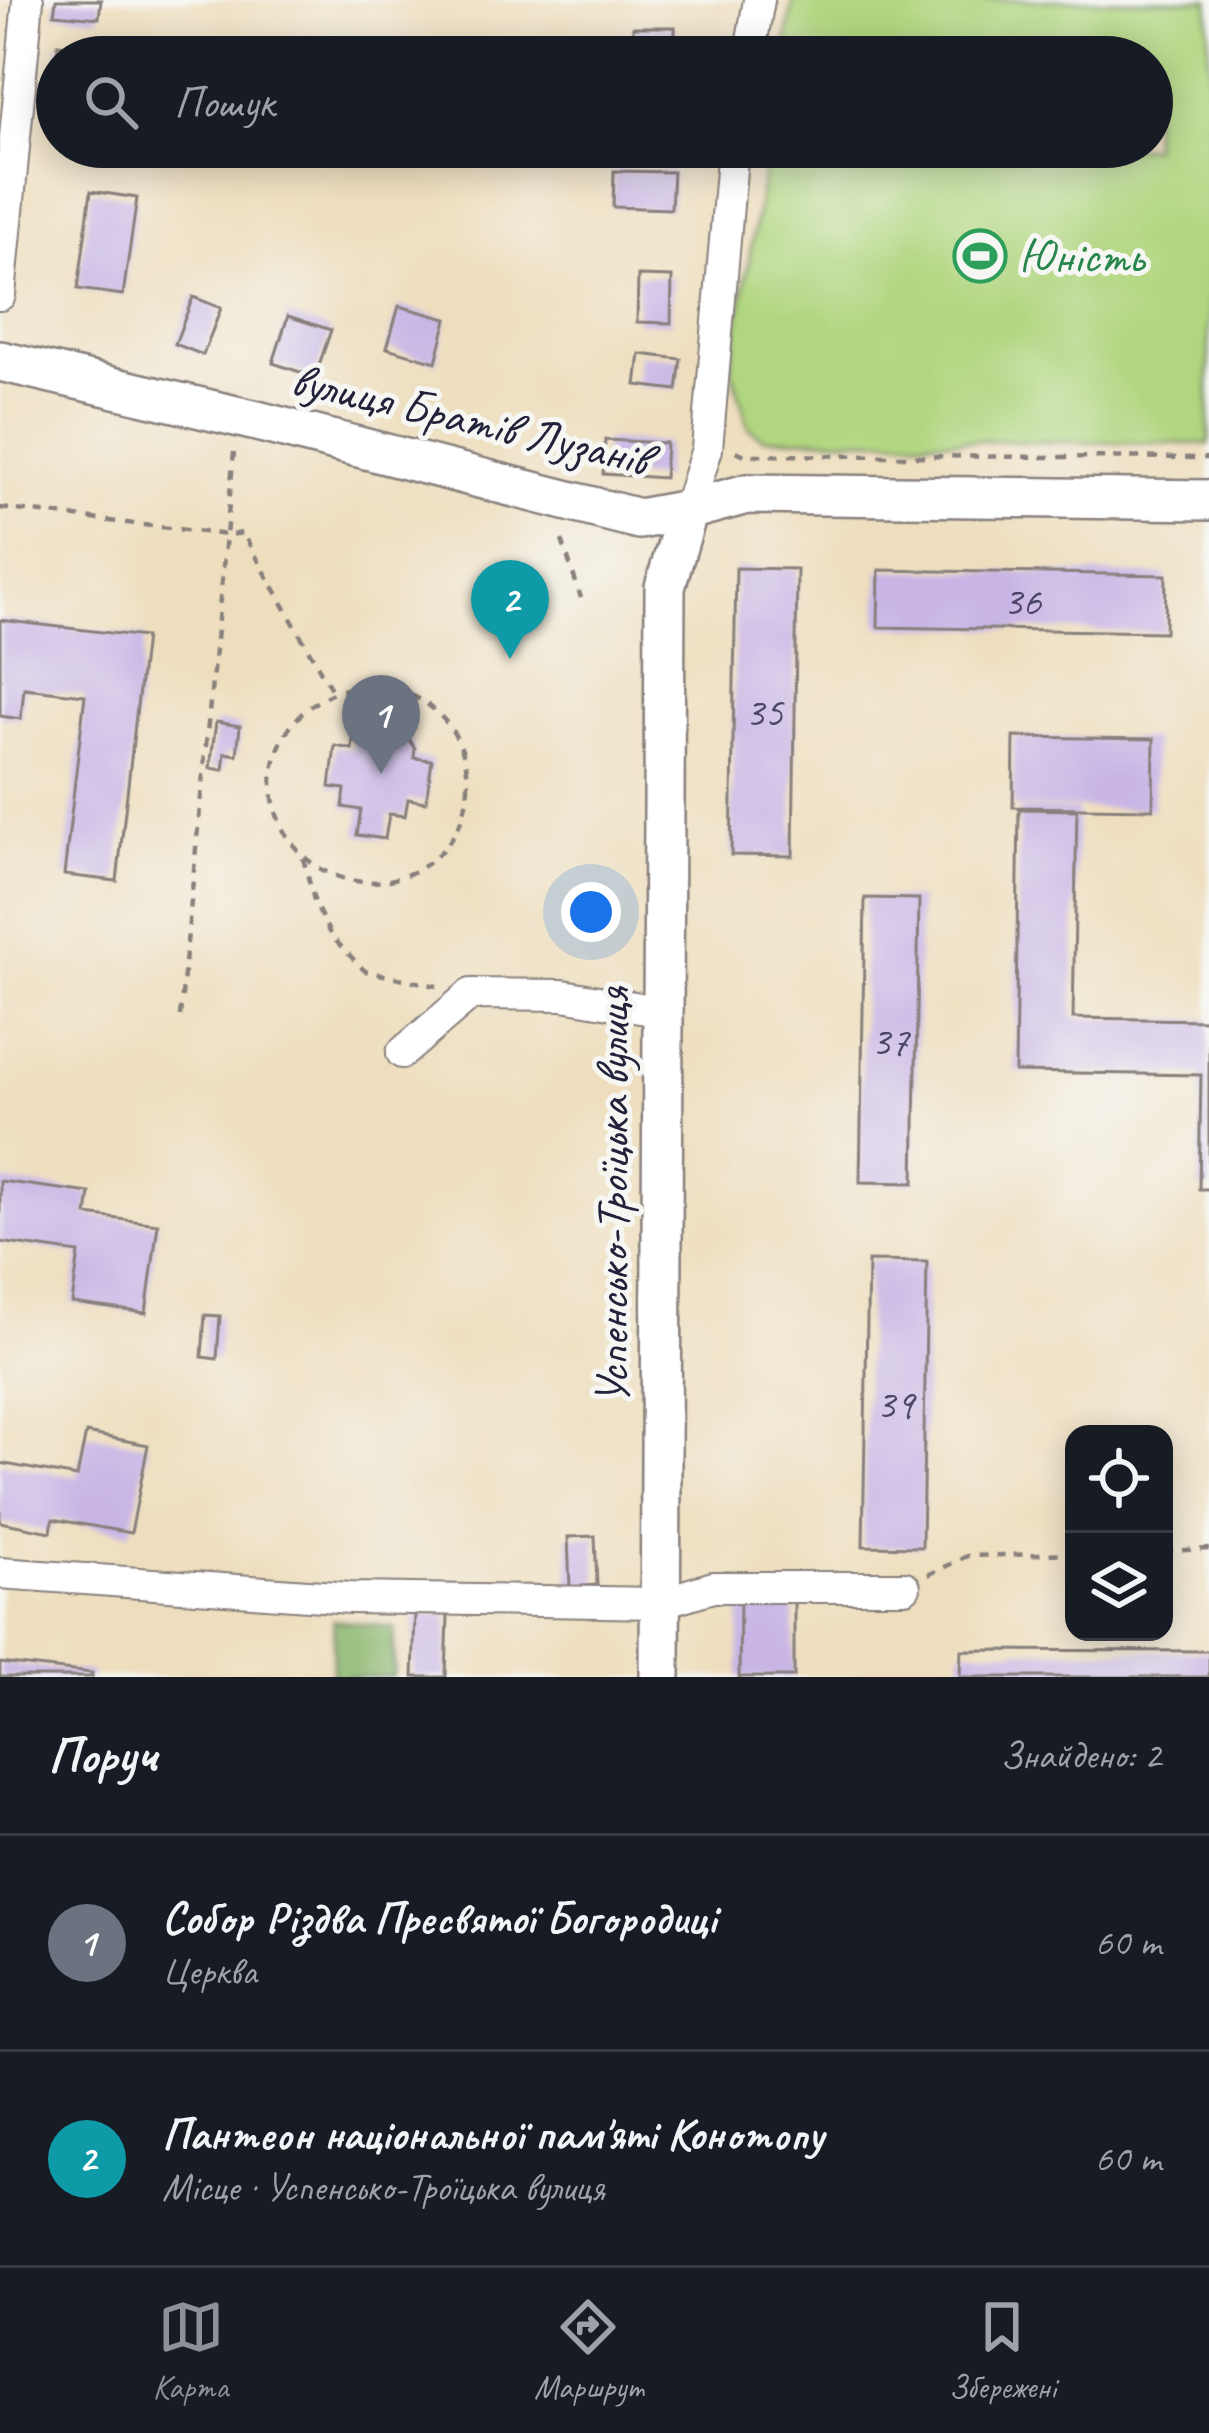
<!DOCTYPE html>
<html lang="uk">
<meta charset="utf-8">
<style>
:root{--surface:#171b24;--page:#20242c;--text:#f1f3f6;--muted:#9ea1a6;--line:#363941;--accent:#8c9099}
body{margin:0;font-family:Caveat,sans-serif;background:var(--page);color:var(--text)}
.controls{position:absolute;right:36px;bottom:36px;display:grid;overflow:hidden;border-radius:24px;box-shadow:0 6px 30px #0003}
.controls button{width:108px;height:108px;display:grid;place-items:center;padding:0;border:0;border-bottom:3px solid var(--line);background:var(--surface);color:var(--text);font:60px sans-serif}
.you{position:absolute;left:591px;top:912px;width:42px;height:42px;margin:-30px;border:9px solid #fff;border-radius:50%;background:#1a73e8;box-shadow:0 0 0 18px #1a73e833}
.badge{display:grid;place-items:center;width:78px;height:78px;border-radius:50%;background:var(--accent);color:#fff;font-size:39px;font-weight:700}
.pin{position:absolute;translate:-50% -99px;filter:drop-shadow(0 3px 6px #0008)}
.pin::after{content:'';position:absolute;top:63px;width:42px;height:36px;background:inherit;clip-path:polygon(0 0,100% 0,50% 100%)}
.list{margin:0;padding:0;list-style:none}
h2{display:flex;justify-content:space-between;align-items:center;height:156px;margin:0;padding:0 48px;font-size:51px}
h2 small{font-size:39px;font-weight:400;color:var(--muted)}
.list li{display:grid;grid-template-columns:78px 1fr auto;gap:36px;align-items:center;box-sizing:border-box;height:216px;padding:0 48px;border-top:3px solid var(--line)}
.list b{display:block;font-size:45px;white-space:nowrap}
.list p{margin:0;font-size:39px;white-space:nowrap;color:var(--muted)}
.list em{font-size:39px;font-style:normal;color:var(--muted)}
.icon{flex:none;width:66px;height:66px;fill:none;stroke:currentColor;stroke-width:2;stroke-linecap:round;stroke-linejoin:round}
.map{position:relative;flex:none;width:1209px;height:1677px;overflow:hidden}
.search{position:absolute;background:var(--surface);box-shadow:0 6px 30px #0003;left:36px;right:36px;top:36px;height:132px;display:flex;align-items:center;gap:30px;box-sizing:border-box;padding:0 42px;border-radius:66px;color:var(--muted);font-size:45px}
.sheet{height:588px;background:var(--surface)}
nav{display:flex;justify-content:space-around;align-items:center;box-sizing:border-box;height:168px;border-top:3px solid var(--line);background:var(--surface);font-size:33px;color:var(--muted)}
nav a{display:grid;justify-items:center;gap:6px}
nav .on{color:var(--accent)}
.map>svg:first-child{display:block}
</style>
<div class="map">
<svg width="1209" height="1677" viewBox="0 0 1209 1677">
<rect width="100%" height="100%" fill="#f6f6f2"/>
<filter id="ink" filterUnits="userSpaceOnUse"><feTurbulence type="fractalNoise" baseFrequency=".00833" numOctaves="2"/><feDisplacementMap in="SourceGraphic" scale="24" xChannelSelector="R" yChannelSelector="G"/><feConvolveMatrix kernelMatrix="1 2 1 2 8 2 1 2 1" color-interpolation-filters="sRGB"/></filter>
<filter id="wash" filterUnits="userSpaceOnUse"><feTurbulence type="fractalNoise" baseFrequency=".004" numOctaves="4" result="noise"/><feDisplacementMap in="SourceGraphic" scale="48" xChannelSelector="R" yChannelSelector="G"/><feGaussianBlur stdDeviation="2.7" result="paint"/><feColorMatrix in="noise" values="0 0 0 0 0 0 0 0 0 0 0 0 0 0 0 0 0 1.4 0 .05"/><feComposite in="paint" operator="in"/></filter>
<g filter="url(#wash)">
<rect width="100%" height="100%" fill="#eedebe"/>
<!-- green -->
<path fill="#b1d67f" stroke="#6a7c5d" stroke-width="3" d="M793 0H1209V444L763 438 749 428 731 367 768 147H1152V57H784Z"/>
<!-- forest -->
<path fill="#8cb76e" stroke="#576c54" stroke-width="3" d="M334 1620 394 1628 393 1677H332Z"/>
<g id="blocks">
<!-- building -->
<g fill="#c8b5e5">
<path d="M56 0H101L99 18 54 14Z"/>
<path d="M633 27H675V53L633 52Z"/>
<path d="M58 44 96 48 95 57H57Z"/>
<path d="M614 171 673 172 671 209 613 207Z"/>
<path d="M91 191 137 198 123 295 78 289Z"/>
<path d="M638 276 672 277 671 323 637 322Z"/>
<path d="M193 297 221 308 203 355 175 344Z"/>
<path d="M399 306 447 319 436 362 387 348Z"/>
<path d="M288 316 331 330 315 377 273 363Z"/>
<path d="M640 354 681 359 677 390 636 385Z"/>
<path d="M605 440 666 443 664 478 603 474Z"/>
<path d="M736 568 797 569 793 856 731 855Z"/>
<path d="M879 570 1166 575 1165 632 878 627Z"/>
<path d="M0 620 145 637 117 881 64 875 85 695 24 688 21 719 0 716Z"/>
<path d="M216 722 240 726 237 755 225 753 223 770 210 768Z"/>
<path d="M382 728 393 729 400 738 409 739 415 748 414 758 432 760 426 802 408 799 405 816 389 814 385 839 357 835 361 810 343 807 345 789 330 787 335 746 352 749 353 740 364 732 373 734Z"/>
<path d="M1014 737 1154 739 1153 809 1013 807Z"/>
<path d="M1019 809 1077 810 1073 1018 1209 1020V1189H1199L1201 1075 1015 1072Z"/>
<path d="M865 898 919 899 914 1183 860 1182Z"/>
<path d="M0 1181 90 1193 87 1215 158 1224 146 1313 72 1303 79 1253 0 1242Z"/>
<path d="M868 1261 927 1262 922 1547 863 1546Z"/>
<path d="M205 1315 220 1316 217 1359 202 1357Z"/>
<path d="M86 1433 148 1445 131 1533 53 1519 51 1532 0 1522V1463L77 1477Z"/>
<path d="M595 1536 597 1585 570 1587 568 1537Z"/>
<path d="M740 1601H794V1677H739Z"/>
<path d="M415 1614 448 1615 446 1677H413Z"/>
<path d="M961 1650 1209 1651V1677H960Z"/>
<path d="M0 1663 92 1673V1677H0Z"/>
</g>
</g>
</g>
<g filter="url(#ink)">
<use href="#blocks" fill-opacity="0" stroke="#88807c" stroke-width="3"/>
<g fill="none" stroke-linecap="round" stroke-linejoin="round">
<!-- minor casing -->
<g stroke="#88807c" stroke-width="34">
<g id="minor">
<path d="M749 57 759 0"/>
<path d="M0 295 28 0"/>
<path d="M688 510 707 449 733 147"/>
<path d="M402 1053 471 994 563 995 664 1012"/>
<path d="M0 1573 350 1598 660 1603 713 1587H905"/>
</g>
</g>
<!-- major casing -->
<g stroke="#88807c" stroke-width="44">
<g id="major">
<path d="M0 361 257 421 639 519 688 510 747 494 1209 500"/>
<path d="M660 1677 665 587 688 510"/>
</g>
</g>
<!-- path -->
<g stroke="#88807c" stroke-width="4.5" stroke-dasharray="9 9" stroke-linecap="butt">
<path d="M736 451 745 455 1209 458"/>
<path d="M0 508 228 535 243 533 332 691"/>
<path d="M562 540 581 598"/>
<circle cx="370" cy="784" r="98"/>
<path d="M303 858 315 904 331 936 365 971 437 986"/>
<path d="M180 1016 234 452"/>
<path d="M1164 1551 1209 1549"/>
<path d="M928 1575 967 1556 1074 1553"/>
</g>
<!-- minor -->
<use href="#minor" stroke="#fff" stroke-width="30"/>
<!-- major -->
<use href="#major" stroke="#fff" stroke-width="39"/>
</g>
</g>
<!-- icons -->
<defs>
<g id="stadium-ring" transform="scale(2.7)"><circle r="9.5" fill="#f6f6f2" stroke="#2e9e5b" stroke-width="1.5"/><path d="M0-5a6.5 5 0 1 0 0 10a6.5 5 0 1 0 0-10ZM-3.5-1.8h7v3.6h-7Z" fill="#2e9e5b"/></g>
</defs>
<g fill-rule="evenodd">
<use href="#stadium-ring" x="980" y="256"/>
</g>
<g text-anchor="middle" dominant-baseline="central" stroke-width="10" stroke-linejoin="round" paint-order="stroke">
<!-- number labels -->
<g font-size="42" fill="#4c4766">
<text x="1022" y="601">36</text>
<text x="764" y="712">35</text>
<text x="890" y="1041">37</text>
<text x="895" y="1404">39</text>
</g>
<!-- leisure labels -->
<g font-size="48" fill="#27864d" stroke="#f6f6f2" text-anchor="start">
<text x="1019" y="256">Юність</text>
</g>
<!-- street labels -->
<g font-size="48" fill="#22223b" stroke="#f6f6f2">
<text transform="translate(470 419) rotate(13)">вулиця Братів Лузанів</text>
<text transform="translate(612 1196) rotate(-90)">Успенсько-Троїцька вулиця</text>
</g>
</g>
</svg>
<div class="controls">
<button><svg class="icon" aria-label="locate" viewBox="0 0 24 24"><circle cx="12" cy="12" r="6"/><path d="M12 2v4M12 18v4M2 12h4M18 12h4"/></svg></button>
<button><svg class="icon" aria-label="layers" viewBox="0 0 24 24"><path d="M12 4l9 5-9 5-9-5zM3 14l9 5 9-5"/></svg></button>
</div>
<div class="you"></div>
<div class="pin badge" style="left:381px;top:774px;background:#6b7280">1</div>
<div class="pin badge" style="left:510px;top:659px;background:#0f9aa8">2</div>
<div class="search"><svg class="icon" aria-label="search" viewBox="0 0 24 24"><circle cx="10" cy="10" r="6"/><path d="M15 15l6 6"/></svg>Пошук</div>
</div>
<section class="sheet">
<h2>Поруч<small>Знайдено: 2</small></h2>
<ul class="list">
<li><span class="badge" style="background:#6b7280">1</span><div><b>Собор Різдва Пресвятої Богородиці</b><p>Церква</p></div><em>60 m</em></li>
<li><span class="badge" style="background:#0f9aa8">2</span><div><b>Пантеон національної пам'яті Конотопу</b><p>Місце · Успенсько-Троїцька вулиця</p></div><em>60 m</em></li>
</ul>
</section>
<nav>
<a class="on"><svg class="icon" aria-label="map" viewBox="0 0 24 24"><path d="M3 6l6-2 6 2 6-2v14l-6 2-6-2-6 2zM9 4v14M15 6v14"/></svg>Карта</a>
<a><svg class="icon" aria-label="directions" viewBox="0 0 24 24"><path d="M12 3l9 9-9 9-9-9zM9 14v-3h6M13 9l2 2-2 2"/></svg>Маршрут</a>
<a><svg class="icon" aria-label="saved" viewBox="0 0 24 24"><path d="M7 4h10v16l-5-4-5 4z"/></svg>Збережені</a>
</nav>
